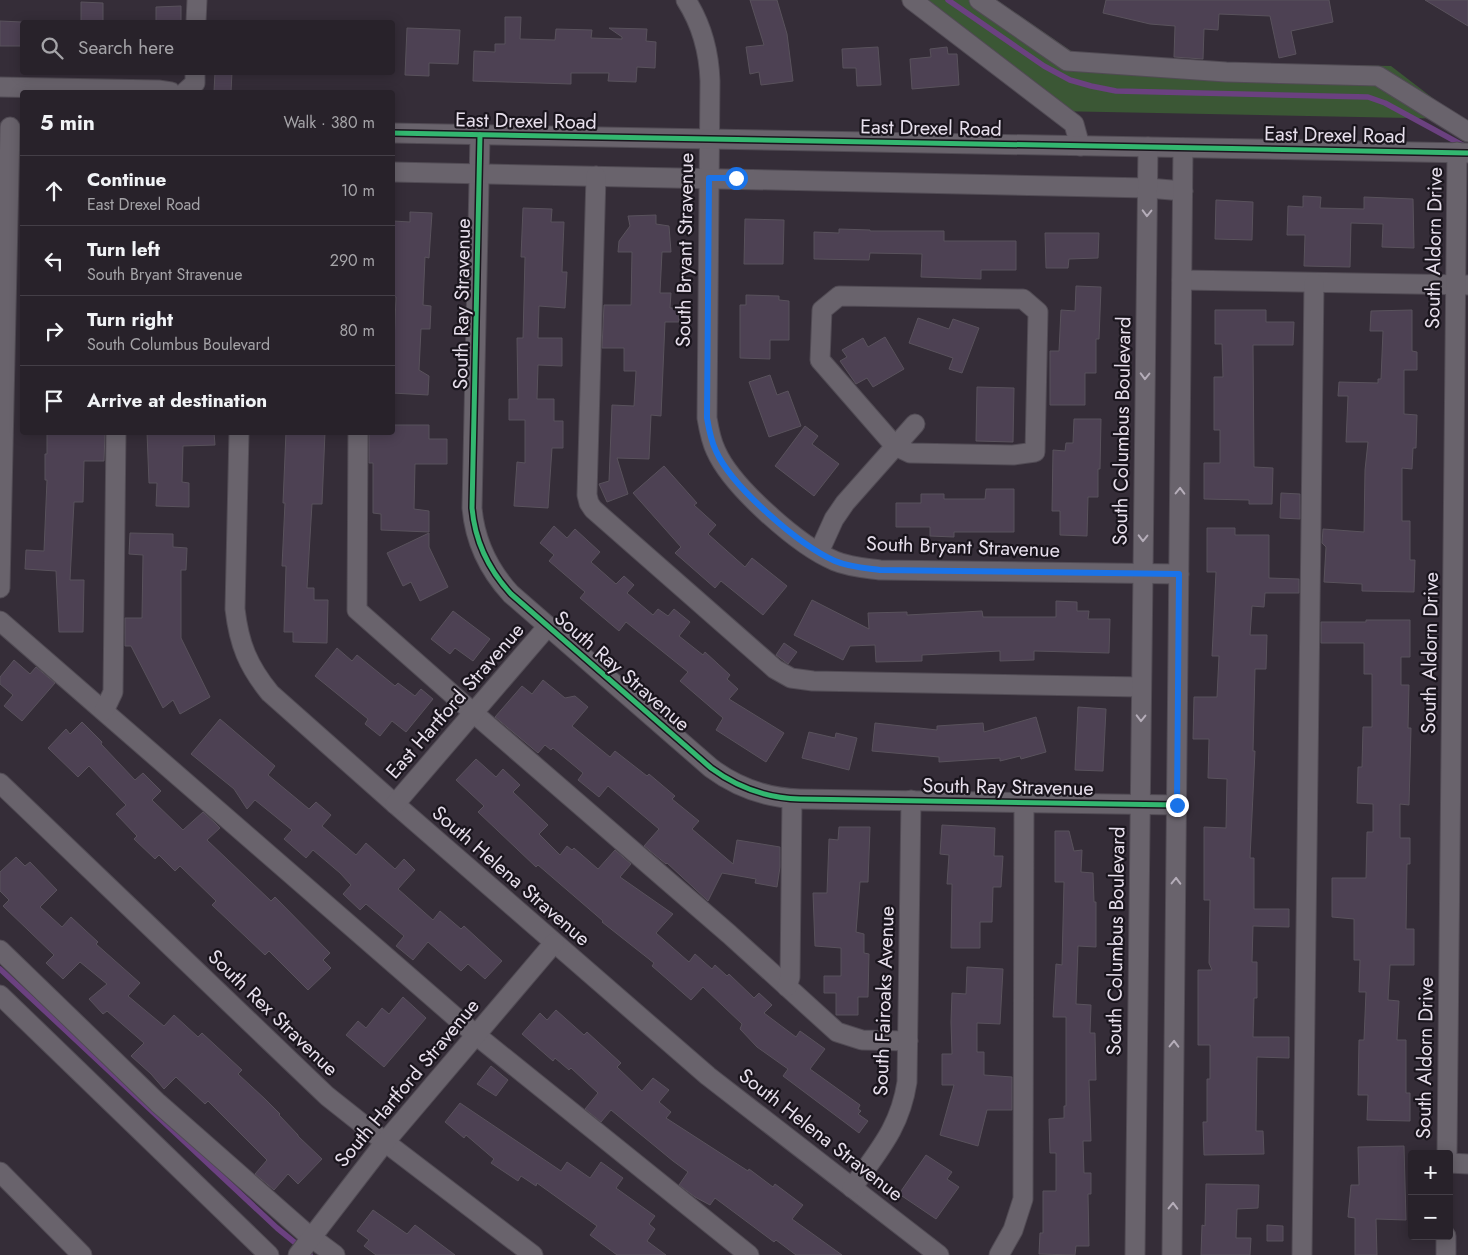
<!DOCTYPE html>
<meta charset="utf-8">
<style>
:root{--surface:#28222a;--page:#342f36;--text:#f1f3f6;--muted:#a5a4a8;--line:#443f47}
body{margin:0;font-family:Jost,sans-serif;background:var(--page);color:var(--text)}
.controls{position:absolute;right:15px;bottom:15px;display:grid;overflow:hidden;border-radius:5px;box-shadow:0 2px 12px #0003}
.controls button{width:45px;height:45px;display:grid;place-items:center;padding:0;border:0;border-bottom:1px solid var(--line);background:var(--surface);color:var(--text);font:25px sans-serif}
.stop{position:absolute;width:15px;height:15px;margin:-11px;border:4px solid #1a73e8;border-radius:50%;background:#fff}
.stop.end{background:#1a73e8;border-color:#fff;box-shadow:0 1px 5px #0008}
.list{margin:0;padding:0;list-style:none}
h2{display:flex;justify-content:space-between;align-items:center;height:65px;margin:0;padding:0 20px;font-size:21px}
h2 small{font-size:16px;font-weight:400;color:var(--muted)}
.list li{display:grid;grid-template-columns:32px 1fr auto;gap:15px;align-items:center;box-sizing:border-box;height:70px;padding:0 20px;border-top:1px solid var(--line)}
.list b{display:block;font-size:19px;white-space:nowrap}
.list p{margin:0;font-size:16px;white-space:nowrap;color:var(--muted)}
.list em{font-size:16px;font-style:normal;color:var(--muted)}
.icon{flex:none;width:28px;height:28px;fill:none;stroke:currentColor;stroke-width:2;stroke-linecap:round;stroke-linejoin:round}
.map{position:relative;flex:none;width:1468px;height:1255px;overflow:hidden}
.search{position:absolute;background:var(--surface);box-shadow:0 2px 12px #0003;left:20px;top:20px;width:375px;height:55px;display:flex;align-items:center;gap:12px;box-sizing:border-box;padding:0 18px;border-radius:5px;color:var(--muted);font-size:19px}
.panel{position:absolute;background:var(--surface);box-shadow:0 2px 12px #0003;left:20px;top:90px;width:375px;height:345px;border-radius:5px}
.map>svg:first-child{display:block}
</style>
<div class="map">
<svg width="1468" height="1255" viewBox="0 0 1468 1255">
<rect width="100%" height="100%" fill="#352d38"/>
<!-- green -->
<path fill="#3b5735" d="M901 0H997L1074 53 1109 61 1391 66 1460 119 1054 111Z"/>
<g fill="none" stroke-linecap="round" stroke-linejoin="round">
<!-- stream -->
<g stroke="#6b4180" stroke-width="5.5">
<path d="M948 0 1044 66 1070 80 1091 86 1116 91 1368 97 1385 103 1466 147"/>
<path d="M0 969 277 1228 310 1255"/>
</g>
</g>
<!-- building -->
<g fill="#4d4153" stroke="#59525c">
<path d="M750 0H777L787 34 793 81 761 85 759 72 750 74 746 47 764 45Z"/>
<path d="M1106 0H1329L1333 22 1291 31 1296 54 1279 58 1270 16 1219 14 1218 30 1204 29 1203 59 1174 57 1175 26 1150 24 1103 13Z"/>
<path d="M1425 0H1468V26Z"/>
<path d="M81 2 103 3V22H81Z"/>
<path d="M181 6V22H156V7Z"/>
<path d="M505 17H521L520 39 555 40 556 29 592 30 591 38 622 39V37L609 28 647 29 646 41 656 42 655 68 637 67 636 82 608 81 609 73H571V84L473 81 474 51 495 52V44H505Z"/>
<path d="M0 21 22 22V46H0Z"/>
<path d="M407 28 460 30 458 64 429 63V76L405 75Z"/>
<path d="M878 47 881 85 857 86 856 68H843L842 49Z"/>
<path d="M947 47 948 54H957L959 85 912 89 910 59 931 57 930 49Z"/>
<path d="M215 72H232L231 92H214Z"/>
<path d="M1303 196 1321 197 1320 208 1364 209V197L1413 199 1414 248 1382 247 1383 224 1351 223 1350 267 1304 266 1305 235H1287L1288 206 1303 207Z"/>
<path d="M1216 200 1253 202 1252 240 1215 239Z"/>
<path d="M523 208 552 209 551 222H564L562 272H567L565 308 539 306 538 338H562V366L538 365 537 399H554V421H563V448H552L548 508 514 506 517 462 525 463V420H509V399H518L517 338H523L525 257H521Z"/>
<path d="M410 212 432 213 429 258 425 257 423 305 431 306 430 329H421L419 370 429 376 428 395 392 393V347H394L396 297 392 296 393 221 410 222Z"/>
<path d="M656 215V224L669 226 671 252H662L660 293H671L670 308H679V322H665L661 416 651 415 649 459 617 458 628 494 607 502 599 484 609 481 612 405 634 406 636 371H624V348H602L604 305H631L632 252H618L619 241 630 226 628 216Z"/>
<path d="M745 219 784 220 783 264H744Z"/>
<path d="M839 229 870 230V231H944V241H1016V270H981V279L921 277 922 254 870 253 869 260 814 259V232L839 233Z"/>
<path d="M1045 233H1099L1098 258 1069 259 1068 268H1046Z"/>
<path d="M1076 286 1101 287 1099 339H1096V373H1085V405H1050V351H1059L1061 310 1075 311Z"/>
<path d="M746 295 779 296V300L789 301V340H770V359L740 358V305H746Z"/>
<path d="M1215 310H1266V322H1294L1293 345H1253L1254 467 1273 468 1272 504H1249V500L1204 499V463H1220V430H1214V377H1223L1222 344H1215Z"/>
<path d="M1412 310V351L1417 352V370H1404V414L1417 415 1416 448H1413L1412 469 1402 468V521H1410V560H1415L1414 592 1362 591V584L1324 582 1326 547 1322 543 1323 529 1364 532 1365 470 1368 442H1346L1348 396H1338L1339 382 1378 383V379H1381L1383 331H1370L1371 311Z"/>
<path d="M918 318 949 329 953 319 979 328 962 373 949 369 953 358 909 343Z"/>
<path d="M885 337 904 369 873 387 867 378 856 384 840 361 847 357 842 350 863 338 868 347Z"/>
<path d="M770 375 777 395 788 391 801 426 769 437 749 382Z"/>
<path d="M977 387 1014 388 1013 442 976 441Z"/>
<path d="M1074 419H1101L1100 469H1098V497H1088L1087 536 1060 535V511H1052L1053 450 1065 451 1066 443H1073Z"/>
<path d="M392 425H429V439H447V464H415L414 509 429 511V532L381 530V514L373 513V463H369V432H392Z"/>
<path d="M805 426 818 436 812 444 839 464 814 496 775 466Z"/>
<path d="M47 432H105L104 461H84L83 502H74L70 580H84L83 632H59L56 571 25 569 26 550 44 551 47 480H45V454H47Z"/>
<path d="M147 432H214L215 445 183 446 182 482 189 483V507L156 506 157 483H149Z"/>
<path d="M286 432H325L322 504H312L307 588H314V600H328L327 643 293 642V632H284L286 566H282L285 503H283Z"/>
<path d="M664 466 697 503 694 505 716 525 708 534 745 567 752 558 787 586 763 615 721 581 715 588 675 553 681 547 633 493Z"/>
<path d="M986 489H1014V532H954V537L930 536V527H896V503H921V494H944V499H985Z"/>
<path d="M1281 493 1300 494V519L1280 518Z"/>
<path d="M554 526 567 538 575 529 600 552 591 562 616 584 624 576 634 585 627 593 653 615 658 609 668 616 674 609 690 622 679 636 703 655 705 652 730 675 727 679 738 689 729 699 784 733 766 762 716 730 723 718 680 681 688 672 626 622 619 631 580 598 585 592 549 561 554 555 540 543Z"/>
<path d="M1207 528H1235V535H1269V578L1299 579V593H1265L1264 607 1252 606 1250 635H1267L1266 669H1255L1253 751H1255L1250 858H1254V909H1289V927L1253 926 1252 962H1257V998H1254L1253 1037H1289V1058L1257 1057 1256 1131H1263L1264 1154 1204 1155 1203 1122H1207V1079H1210V1045H1198V970H1212L1209 963 1210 900H1204V827L1226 828 1227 779 1208 778 1209 739H1193L1194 697H1217L1219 656H1212L1216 572H1207Z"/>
<path d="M130 533 173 534V547L187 548 186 570H181V638L210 697 180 714 173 700 163 708 131 646H125V618H142L143 555 129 554Z"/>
<path d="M429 533V547L448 587 420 601 411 582 403 586 387 553Z"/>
<path d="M812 600 869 629 868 613 907 612V615L982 611 983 617H1056V601L1077 602V611H1089L1088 619H1110L1109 653 1034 651V660L1000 661V651L922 655V661L876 662 875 645 850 646 843 660 794 635Z"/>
<path d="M453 611 490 639 473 661 455 648 450 654 431 639Z"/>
<path d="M1366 620H1410V657H1401V685H1409L1408 728H1411L1409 805 1400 804V838H1410V864H1407L1406 929H1414V965H1390L1388 1000 1399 1001 1397 1040H1406V1093H1410V1121L1367 1120 1368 1095H1358L1359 1040H1364L1366 992H1359L1360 960H1354V919L1332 917V878H1366L1367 832H1373V804L1357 803 1358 767H1362L1363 727H1372V674H1364V643H1321V622H1366Z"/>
<path d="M784 643 797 652 788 664 776 655Z"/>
<path d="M337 648 352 661 357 655 395 686 398 683 415 696 421 689 433 699 406 732 392 721 380 736 365 724 368 719 315 676Z"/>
<path d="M14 660 30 674 36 667 55 683 22 721 4 706 13 695 0 684V677Z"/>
<path d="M543 680 565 698 575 696 588 707 572 726 610 757 615 751 647 776 649 774 675 796 672 799 699 821 692 829 733 864 737 840 780 847V867L777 887 755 883 756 879 722 873 708 901 667 863 666 864 644 846 659 829 608 786 599 797 578 780 583 773 553 748 551 750 545 745 538 753 495 717 522 686 532 694Z"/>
<path d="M1078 707 1106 709 1103 771 1075 770Z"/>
<path d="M1036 717 1046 752 1021 759 1020 756 1000 761V758L939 762V757L872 751 875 723 937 730V726L983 723 984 732Z"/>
<path d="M220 719 275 766 268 775 309 809 316 802 331 815 322 826 356 855 366 843 395 869 404 859 415 870 398 889 433 920 440 911 461 929 464 926 502 961 485 979 468 964 461 971 428 942 413 960 396 946 404 936 366 904 360 910 343 894 351 885 340 873 313 850 306 858 284 839 292 830 255 800 247 809 234 789 191 754Z"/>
<path d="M82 722 102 742 101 744 135 780 143 773 161 791 152 800 183 830 203 812 215 823 220 828 207 840 271 901 275 897 330 953 323 960 331 968 308 990 269 951 265 955 212 905 216 901 180 866 175 871 159 855 155 859 134 839 137 836 116 814 126 805 89 766 78 777 48 748 66 729 70 734Z"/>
<path d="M809 732 835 738 836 733 857 738 849 770 802 758Z"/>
<path d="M476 759 496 777 503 769 520 785 513 792 548 825 539 834 560 855 567 846 572 850 574 848 598 869 615 850 631 864 620 877 673 914 656 933 689 962 695 954 712 969 715 965 727 976 729 974 754 998 759 993 772 1005 764 1013 796 1037 800 1031 825 1049 810 1069 860 1105 858 1109 861 1111 858 1114 868 1121 859 1133 783 1076 788 1069 757 1047 740 1029 742 1024 703 987 691 1000 652 966 654 963 602 922 603 921 538 865 536 867 478 812 484 806 456 780Z"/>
<path d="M942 825 995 828 994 856H1003L1001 887H993L992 922H980V948H951L952 884H947L949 855 940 854Z"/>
<path d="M839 827H870L868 882H860L856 932 864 934V953L869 954 868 997H858V1015H836V993H824V976H841V948L815 946 813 893H827L829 839 838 840Z"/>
<path d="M1055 831H1069L1074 851 1082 850 1081 872 1093 873 1094 902H1096V947L1078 946 1076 1004 1091 1005 1090 1033H1095L1096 1080H1089L1091 1141H1083L1084 1173H1091V1194H1088L1089 1246H1076L1075 1255 1039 1254 1040 1233H1043V1191H1056V1153H1050L1049 1119 1064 1118V1106H1066V1017H1053L1056 964 1062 965 1064 882H1055Z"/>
<path d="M16 857 25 866 30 862 57 890 40 907 62 927 71 917 98 942 96 944 140 983 128 996 164 1026 174 1015 198 1037 202 1033 242 1070 238 1074 265 1099 280 1114 279 1115 298 1135V1136L322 1159 298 1184 288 1174 274 1190 255 1174 267 1160 208 1101 205 1104 176 1077 164 1089 151 1074 131 1056 144 1043 107 1011 103 1014 89 999 107 984 80 962 63 979 46 963 54 955 3 906 9 900 0 891V872Z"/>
<path d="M967 967 1003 969 1000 1024 977 1023V1052H984V1075L1012 1077V1110H987L978 1146 940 1135 954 1085H942V1054H952L951 1022 952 993 966 994Z"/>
<path d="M403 997 426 1018 384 1067 346 1035 358 1021 366 1028 382 1008 389 1014Z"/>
<path d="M556 1010 584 1035 587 1032 621 1063 617 1067 642 1091 653 1078 669 1090 659 1102 671 1112 666 1118 748 1171 749 1169 773 1187 775 1184 803 1205 792 1219 842 1255H796L776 1240 774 1242 715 1198 710 1205 695 1197 679 1185 688 1172 673 1161 611 1110 601 1122 585 1109 598 1093 571 1068 569 1070 555 1058 553 1061 522 1034 540 1013 547 1020Z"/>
<path d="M491 1066 508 1080 496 1096 477 1084Z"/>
<path d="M460 1103 561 1171 567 1162 590 1178 601 1162 623 1178 616 1188 655 1216 649 1224 655 1229 647 1241 666 1255H617L590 1235 597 1226 537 1183 536 1186 521 1176 518 1181 491 1163 494 1159 466 1135 464 1138 445 1122Z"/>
<path d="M1404 1146 1406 1220 1376 1219 1377 1255H1355V1218L1348 1217 1351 1185H1359L1358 1147Z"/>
<path d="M926 1155 952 1172 947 1179 959 1187 936 1219 899 1194Z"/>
<path d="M1206 1184 1259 1185 1258 1208 1237 1209 1236 1238H1251L1250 1255H1201L1202 1225 1205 1226Z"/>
<path d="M373 1210 407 1234 415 1225 455 1255H376L364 1246 369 1240 357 1231Z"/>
<path d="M1267 1225 1283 1226V1241H1267Z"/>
</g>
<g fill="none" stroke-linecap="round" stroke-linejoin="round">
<!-- minor casing -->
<g stroke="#514b54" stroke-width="21">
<g id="minor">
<path d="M686 0C702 25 709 52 710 81L707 418C709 430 711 441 716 451 732 487 799 546 835 561 849 567 865 568 880 570L1179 574"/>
<path d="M912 0 1074 124 1080 146"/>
<path d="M979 0 1067 61 1226 72 1378 76 1468 132"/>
<path d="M196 22 197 0"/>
<path d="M0 87 158 90 171 92"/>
<path d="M185 92 195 83V72"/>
<path d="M392 133 1468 153"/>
<path d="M480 135 472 508C475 542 488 569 511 594L711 768C738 788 766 798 800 799L1177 805"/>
<path d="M392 172 1148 188 1183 191"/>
<path d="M596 176 587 495 589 503 593 509 775 669 791 678 813 681 1141 687"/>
<path d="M1182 280 1468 285"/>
<path d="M839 296 1023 299 1038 312 1035 452 1013 455 910 453 895 446 820 360 822 310Z"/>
<path d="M239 432 235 609C239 644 248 666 270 693L395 804 708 1076 939 1255"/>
<path d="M358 432 357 610 469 709 729 934 837 1032 862 1040 908 1041"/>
<path d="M819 552 834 519 845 503 915 424"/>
<path d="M0 588 10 127"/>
<path d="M0 621 476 1035 749 1255"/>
<path d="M104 711 113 692 116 432"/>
<path d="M0 783 327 1096 385 1142 533 1255"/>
<path d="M395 804 548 626"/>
<path d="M0 950 158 1103 308 1235 335 1255"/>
<path d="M787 987 790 977 792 799"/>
<path d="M0 995 269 1255"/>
<path d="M1447 1154 1457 152"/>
<path d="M1449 1163 1468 1164"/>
<path d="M0 1172 82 1255"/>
<path d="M852 1188C878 1151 900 1128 907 1082L911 800"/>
<path d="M298 1255 385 1142 554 943"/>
<path d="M999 1255 1013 1230 1023 1199 1024 802"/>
<path d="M1135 1255 1148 147"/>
<path d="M1172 1255 1183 148"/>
<path d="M1302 1255 1314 283"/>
<path d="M1446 1255V1236"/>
</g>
</g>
<!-- minor -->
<use href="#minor" stroke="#69636c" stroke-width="19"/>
<!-- cycleway casing -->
<g stroke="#1a151d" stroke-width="8">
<g id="cycleway">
<path d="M392 133 1468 153"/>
<path d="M480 135 472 508C475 542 488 569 511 594L711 768C738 788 766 798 800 799L1177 805"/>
</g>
</g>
<!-- cycleway -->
<use href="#cycleway" stroke="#33b770" stroke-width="5"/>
</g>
<!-- one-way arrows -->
<defs><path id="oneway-chevron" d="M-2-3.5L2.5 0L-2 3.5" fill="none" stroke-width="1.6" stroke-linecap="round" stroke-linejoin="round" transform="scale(1.25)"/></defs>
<g stroke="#b5adb9">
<use href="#oneway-chevron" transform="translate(1147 213) rotate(91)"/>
<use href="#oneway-chevron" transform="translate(1145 376) rotate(91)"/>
<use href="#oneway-chevron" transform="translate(1180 491) rotate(-89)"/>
<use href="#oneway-chevron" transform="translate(1143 538) rotate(91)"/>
<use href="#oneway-chevron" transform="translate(1141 718) rotate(91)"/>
<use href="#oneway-chevron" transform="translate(1176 881) rotate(-89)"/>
<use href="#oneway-chevron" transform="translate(1174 1044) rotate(-89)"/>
<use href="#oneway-chevron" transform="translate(1173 1206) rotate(-89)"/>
</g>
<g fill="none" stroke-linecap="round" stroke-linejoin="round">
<!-- route -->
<path stroke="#1a73e8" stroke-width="6" d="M736 178H709L707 418C709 430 711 441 716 451 732 487 799 545 835 561 849 567 865 568 880 570L1179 574 1177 805"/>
</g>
<g text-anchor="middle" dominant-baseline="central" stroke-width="4.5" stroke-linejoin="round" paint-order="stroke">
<!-- street labels -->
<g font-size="20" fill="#e7dfec" stroke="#1a151d">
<text transform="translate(526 121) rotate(1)">East Drexel Road</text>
<text transform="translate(931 128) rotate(1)">East Drexel Road</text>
<text transform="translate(1335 135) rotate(1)">East Drexel Road</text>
<text transform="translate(1434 248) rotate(-89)">South Aldorn Drive</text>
<text transform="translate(685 250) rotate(-89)">South Bryant Stravenue</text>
<text transform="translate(462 304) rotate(-89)">South Ray Stravenue</text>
<text transform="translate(1122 431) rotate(-89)">South Columbus Boulevard</text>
<text transform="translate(963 547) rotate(2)">South Bryant Stravenue</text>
<text transform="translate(1430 653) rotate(-89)">South Aldorn Drive</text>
<text transform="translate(622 671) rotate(41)">South Ray Stravenue</text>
<text transform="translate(455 701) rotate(-49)">East Hartford Stravenue</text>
<text transform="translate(1008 787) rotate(1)">South Ray Stravenue</text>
<text transform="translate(511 876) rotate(41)">South Helena Stravenue</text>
<text transform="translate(1116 941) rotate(-89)">South Columbus Boulevard</text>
<text transform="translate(884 1001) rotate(-88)">South Fairoaks Avenue</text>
<text transform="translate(273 1013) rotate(44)">South Rex Stravenue</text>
<text transform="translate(1425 1058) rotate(-89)">South Aldorn Drive</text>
<text transform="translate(407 1083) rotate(-50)">South Hartford Stravenue</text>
<text transform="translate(821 1135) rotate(38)">South Helena Stravenue</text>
</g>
</g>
</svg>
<div class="controls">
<button>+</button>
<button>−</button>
</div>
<div class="stop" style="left:736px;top:178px"></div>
<div class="stop end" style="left:1177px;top:805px"></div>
<div class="search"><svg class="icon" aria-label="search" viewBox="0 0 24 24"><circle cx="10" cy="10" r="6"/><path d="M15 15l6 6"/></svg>Search here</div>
<section class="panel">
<h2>5 min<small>Walk · 380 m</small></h2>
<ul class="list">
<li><svg class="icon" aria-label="ahead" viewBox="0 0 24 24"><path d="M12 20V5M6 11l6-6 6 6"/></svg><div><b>Continue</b><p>East Drexel Road</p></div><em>10 m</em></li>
<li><svg class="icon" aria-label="left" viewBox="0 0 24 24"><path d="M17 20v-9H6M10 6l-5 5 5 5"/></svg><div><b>Turn left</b><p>South Bryant Stravenue</p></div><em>290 m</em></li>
<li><svg class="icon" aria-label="right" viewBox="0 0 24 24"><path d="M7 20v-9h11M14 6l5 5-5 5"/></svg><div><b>Turn right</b><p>South Columbus Boulevard</p></div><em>80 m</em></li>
<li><svg class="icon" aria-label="arrive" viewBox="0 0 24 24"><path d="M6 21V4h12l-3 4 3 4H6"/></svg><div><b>Arrive at destination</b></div></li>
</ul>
</section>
</div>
